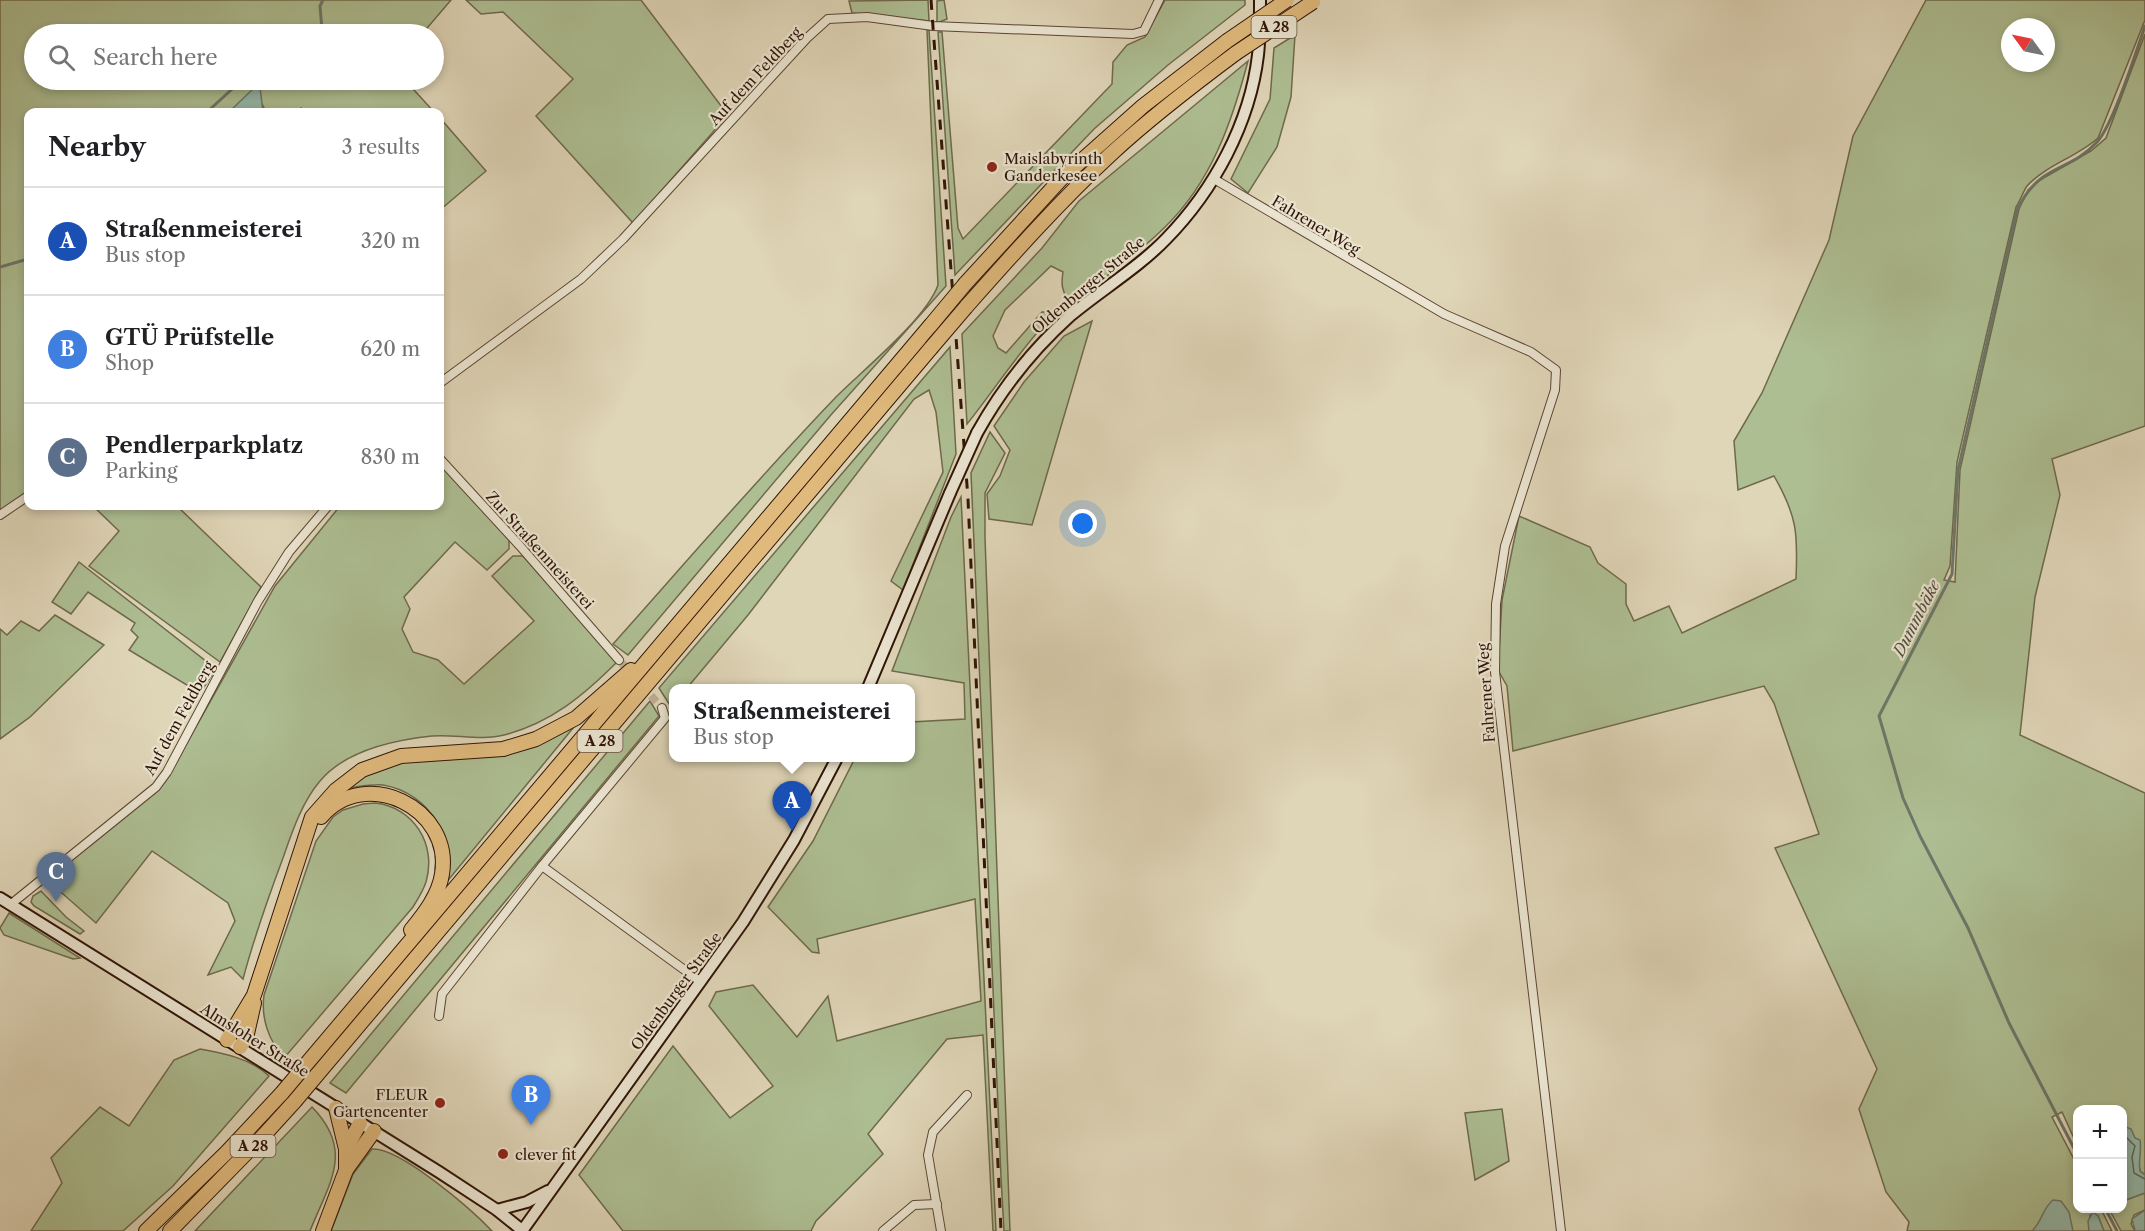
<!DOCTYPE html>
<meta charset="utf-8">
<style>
:root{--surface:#fff;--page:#f2f2f2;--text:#202124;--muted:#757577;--line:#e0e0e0;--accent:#db2777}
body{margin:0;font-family:"Libre Caslon Text",serif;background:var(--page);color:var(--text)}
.controls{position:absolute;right:18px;bottom:18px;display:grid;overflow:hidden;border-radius:12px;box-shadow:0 3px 9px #0003}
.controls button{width:54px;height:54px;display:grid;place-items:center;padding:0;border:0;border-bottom:2px solid var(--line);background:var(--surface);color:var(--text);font:30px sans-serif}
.compass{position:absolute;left:2001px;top:18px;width:54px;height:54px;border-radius:50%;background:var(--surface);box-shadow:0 3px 9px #0003;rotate:303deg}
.you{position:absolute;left:1083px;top:524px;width:21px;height:21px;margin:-15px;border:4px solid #fff;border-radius:50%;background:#1a73e8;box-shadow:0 0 0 9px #1a73e833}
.badge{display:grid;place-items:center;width:39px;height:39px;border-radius:50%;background:var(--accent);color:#fff;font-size:20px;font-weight:700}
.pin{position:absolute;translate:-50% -50px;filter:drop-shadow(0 2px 3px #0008)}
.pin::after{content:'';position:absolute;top:32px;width:21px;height:18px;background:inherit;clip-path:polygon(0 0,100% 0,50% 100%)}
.popup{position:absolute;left:669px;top:684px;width:246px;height:78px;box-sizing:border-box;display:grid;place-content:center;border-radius:12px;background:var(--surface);filter:drop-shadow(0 2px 4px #0005);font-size:20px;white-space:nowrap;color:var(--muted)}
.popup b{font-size:22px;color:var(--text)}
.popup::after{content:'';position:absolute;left:50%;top:100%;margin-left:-12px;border:12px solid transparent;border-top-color:var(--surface)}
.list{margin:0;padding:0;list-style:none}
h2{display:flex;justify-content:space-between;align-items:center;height:78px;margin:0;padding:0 24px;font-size:26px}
h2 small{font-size:20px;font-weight:400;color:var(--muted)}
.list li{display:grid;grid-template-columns:39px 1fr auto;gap:18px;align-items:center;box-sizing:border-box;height:108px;padding:0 24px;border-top:2px solid var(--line)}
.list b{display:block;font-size:22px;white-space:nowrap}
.list p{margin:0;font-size:20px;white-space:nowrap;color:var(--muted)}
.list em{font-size:20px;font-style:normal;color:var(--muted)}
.icon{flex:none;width:33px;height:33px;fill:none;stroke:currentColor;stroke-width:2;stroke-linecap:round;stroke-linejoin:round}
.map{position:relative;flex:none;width:2145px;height:1231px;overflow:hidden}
.search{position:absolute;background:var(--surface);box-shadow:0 3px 9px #0003;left:24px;top:24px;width:420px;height:66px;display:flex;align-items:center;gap:15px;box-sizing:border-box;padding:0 21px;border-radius:33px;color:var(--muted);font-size:22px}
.panel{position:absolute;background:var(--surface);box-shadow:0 3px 9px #0003;left:24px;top:108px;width:420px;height:402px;border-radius:12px}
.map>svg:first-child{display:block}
</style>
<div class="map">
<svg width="2145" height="1231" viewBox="0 0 2145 1231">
<rect width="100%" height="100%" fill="#dfd5b7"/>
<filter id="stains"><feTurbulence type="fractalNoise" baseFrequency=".00333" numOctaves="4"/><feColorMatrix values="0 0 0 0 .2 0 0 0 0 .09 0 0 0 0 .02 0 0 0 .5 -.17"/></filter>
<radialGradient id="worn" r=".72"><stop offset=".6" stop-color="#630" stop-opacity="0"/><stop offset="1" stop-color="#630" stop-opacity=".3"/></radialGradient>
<!-- green -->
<g fill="#adbe92" stroke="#6e694c" stroke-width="1.5" fill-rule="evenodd">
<path d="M0 0H451L422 34H34V80H405L434 112H305L301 108 298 112H263L264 108 260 99 249 95 229 112H28V492L0 512Z"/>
<path d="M466 0H641L728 115 633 223 536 116 573 79 503 12 481 14Z"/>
<path d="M928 0 929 21 852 13 849 1Z"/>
<path d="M944 0 947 19 937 23V1Z"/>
<path d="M1165 0H1245V5L1168 65 1094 129 955 275 938 32H942L958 228 963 239 1112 84 1113 62 1127 45 1145 37Z"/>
<path d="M1926 0H2145V20L2098 138C2077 157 2046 165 2027 186 2023 192 2020 201 2016 207L1957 462 1950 566 1944 580 1955 582 1960 470 2019 209 2028 190 2040 180 2091 151 2106 138 2145 34V426L2052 459 2060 495 2035 597 2020 735 2145 793V1175L2140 1171 2135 1138 2126 1127 2123 1128 2122 1110H2078L2077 1145 2062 1112 2052 1117 2077 1165 2078 1208 2101 1209 2112 1231H2104L2098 1216 2090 1215 2089 1231H1907L1909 1222 1886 1192 1859 1109 1877 1069 1775 848 1819 834 1774 703 1764 686 1513 751 1507 686 1498 670 1502 600 1519 516 1590 547 1598 563 1626 584V604L1634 621 1669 606 1682 633 1796 579C1798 533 1797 516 1774 476L1738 490 1734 441 1762 393 1829 240 1853 136ZM2010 27H2046V63H2010Z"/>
<path d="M927 30H929L946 286 830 416 628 655 613 644C687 561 760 476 837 396 864 369 926 319 938 285Z"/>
<path d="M1295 35 1291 97 1277 147 1248 193 1231 179 1270 99 1274 48Z"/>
<path d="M1248 61C1232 122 1211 183 1164 228 1137 255 1104 277 1075 301L1068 300C1062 291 1061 284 1063 272L1051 266 1005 310 993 336 998 348 1006 353 1042 312H1049L1050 318C1019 351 995 389 967 424L962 334 1042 248 1079 201Z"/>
<path d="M440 118 486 171 440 210Z"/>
<path d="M1092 321 1032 525 989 519 987 494 1000 476 1010 450 994 426 1024 382 1064 336Z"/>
<path d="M950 347 956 454 903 590 891 581 943 472 936 412 929 390 914 399 748 615 687 688H674L671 707 659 688Z"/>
<path d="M990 432 1005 453 985 493V538L1010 1231H1004L1001 1177 971 473Z"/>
<path d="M440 464 509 540V549L487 570 455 542 404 597 410 609 402 629 413 652 438 660 464 684 534 621 492 576 513 556H523L617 662C584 695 551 723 504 735 481 741 455 734 432 736 394 740 345 751 320 781 302 802 292 832 283 858 268 898 254 938 243 979L231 967 208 975 235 921 228 903 152 851 96 923 55 887 54 877 57 872 165 782 275 586 340 506H440Z"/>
<path d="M961 497 996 1231H993L983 1035 947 1039 868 1134 883 1154 816 1221 811 1231H623L579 1175 673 1046 730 1118 773 1086 709 1006 716 992 753 985 797 1037 828 996 837 1041 981 1001 975 899 817 939 819 953 812 952 768 907 813 841 855 758H910L911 722 965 719 964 683 892 671 951 517Z"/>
<path d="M93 506H177L261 587 220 662 89 566 119 531Z"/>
<path d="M79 562 216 669 200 693 129 650 138 637 131 630 135 623 88 592 71 614 52 602Z"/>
<path d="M55 615 104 645 30 717 0 739V629L7 635 21 621 39 631Z"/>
<path d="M650 701 659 716 346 1093 330 1083Z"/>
<path d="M578 722 445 884C457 839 430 793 383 785 371 784 357 787 345 788L380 767 404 759 502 755 560 734Z"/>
<path d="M375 803C414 807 437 845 426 882 423 891 418 899 413 907L285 1057C268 1042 261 1017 264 995L316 841 333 817 343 810 363 804Z"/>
<path d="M41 891 66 917 84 931 80 934 34 906 31 902 33 896Z"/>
<path d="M9 913 80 958 73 959 4 935 0 928Z"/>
<path d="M200 1049C223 1053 252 1059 269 1076L173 1186 123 1231H31L62 1183 51 1158 100 1107 129 1126 174 1060Z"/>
<path d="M312 1107C355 1151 329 1183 310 1231H195Z"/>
<path d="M1502 1109 1509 1161 1475 1180 1465 1113Z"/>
<path d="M372 1149C400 1147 472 1210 492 1231H331L353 1174Z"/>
<path d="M2145 1193V1210L2134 1215 2131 1224 2135 1231H2121L2109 1209 2122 1208 2123 1201Z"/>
</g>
<!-- water -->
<g fill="#94b9aa" stroke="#6c7769" stroke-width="1.5">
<path d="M256 86 260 87 263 112H229Z"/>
<path d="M2126 1127 2131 1129 2135 1138 2140 1140C2142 1151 2138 1159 2140 1171L2145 1175V1193L2123 1201 2122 1128Z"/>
<path d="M2053 1200 2061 1201 2069 1212 2073 1231H2032C2042 1222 2042 1209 2053 1200Z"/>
<path d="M2145 1210V1231H2135L2132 1219Z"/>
<path d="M2093 1212 2098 1216 2104 1231H2089L2088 1221Z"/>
</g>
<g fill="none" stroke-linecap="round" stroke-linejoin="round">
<!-- shore -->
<path stroke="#626658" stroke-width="1.5" d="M2122 1133 2135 1146 2132 1157 2134 1173 2145 1179"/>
<!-- stream -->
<g stroke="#6c7769" stroke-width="3">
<path d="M318 34 322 30 320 6 323 0"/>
<path d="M207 112 242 80"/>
<path d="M0 267 28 259"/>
<path d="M2078 1156 2009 1023 1968 928 1920 836 1903 798 1879 716 1952 574 1958 470 2017 210C2040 162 2068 174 2097 142 2113 125 2136 52 2145 26"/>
<path d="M2105 1208 2117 1231"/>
</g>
<!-- street-tunnel -->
<path stroke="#bcae94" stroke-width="8" stroke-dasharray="8 4" stroke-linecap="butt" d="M619 660 662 708"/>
<!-- street casing -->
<g stroke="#5c4433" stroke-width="10">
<g id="street">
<path d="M1214 179 1444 314 1531 352 1556 370 1555 390 1505 546 1496 604 1495 672 1561 1231"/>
<path d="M440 383 581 279 623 239 807 38 828 19 867 17 933 26 1133 34 1144 31 1159 0"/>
<path d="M440 459 520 546 619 660"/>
<path d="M0 515 28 496"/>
<path d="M542 866 701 982"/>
<path d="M10 905 156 787 167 772 258 601 289 552 328 506"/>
<path d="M439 1016 442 994 542 866 665 718 662 708"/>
<path d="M883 1231 914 1205 937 1204"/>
<path d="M941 1231 928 1155 933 1132 967 1095"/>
</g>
</g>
<!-- secondary casing -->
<g stroke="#301407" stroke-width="14">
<g id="secondary">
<path d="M977 433C1002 388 1032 350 1070 316 1101 290 1138 268 1166 239 1214 190 1250 123 1258 55 1260 37 1260 18 1260 0"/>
<path d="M868 688 950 493"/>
<path d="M0 898 439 1172 497 1210 523 1231"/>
<path d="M497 1210 527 1202 548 1191"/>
<path d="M522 1231 743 922 794 840 837 758"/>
</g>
</g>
<!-- highway casing -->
<g stroke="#301407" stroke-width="16">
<g id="highway">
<path d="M965 284 1061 179 1143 106 1227 41"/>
<path d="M966 307C1013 254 1060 201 1111 154 1151 117 1193 85 1236 53"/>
<path d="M321 817C365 765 453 808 442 874 439 895 424 914 411 930"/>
<path d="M227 1040 254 995 312 817 336 790 362 770 401 756 503 749 536 739 576 718 631 670"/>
<path d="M240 1047 246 1038 254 1003"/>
<path d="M303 1068 930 326"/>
<path d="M316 1076 931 348"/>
<path d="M336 1108 346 1149V1170"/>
<path d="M346 1149 360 1123"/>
<path d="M146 1231 227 1152 282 1093"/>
<path d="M170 1231 265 1134 295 1101"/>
<path d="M323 1231 346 1170 374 1131"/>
</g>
</g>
<!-- street -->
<use href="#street" stroke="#eae4d0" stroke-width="8"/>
<!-- secondary -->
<use href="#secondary" stroke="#eae4d0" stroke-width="10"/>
<!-- highway -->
<use href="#highway" stroke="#e0ba7c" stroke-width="14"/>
<!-- rail -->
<path stroke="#301407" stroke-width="3" stroke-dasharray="10 10" stroke-linecap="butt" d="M931 0 968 499 1001 1231"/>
<!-- secondary-bridge casing -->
<g stroke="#301407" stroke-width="14" stroke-linecap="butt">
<path id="secondary-bridge" d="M950 493 977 433"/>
</g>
<!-- highway-bridge casing -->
<g stroke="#301407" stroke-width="16" stroke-linecap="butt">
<g id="highway-bridge">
<path d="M1227 41 1287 0"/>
<path d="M1236 53 1313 2"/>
<path d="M930 326 965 284"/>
<path d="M931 348 966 307"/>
<path d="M282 1093 303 1068"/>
<path d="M295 1101 316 1076"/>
</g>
</g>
<!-- secondary-bridge -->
<use href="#secondary-bridge" stroke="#eae4d0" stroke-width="10"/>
<!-- highway-bridge -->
<use href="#highway-bridge" stroke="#e0ba7c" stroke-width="14"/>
</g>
<!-- markers -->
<g fill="#8f2418" stroke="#eae4d0" stroke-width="2">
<circle cx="992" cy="167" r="6"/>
<circle cx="440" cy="1103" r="6"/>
<circle cx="503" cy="1154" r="6"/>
</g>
<g text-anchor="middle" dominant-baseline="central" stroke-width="4.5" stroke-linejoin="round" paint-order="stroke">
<!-- shield labels -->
<g fill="#eae4d0" stroke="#685243" stroke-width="1.5">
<rect x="1251.5" y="16" width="45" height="22" rx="4.5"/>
<rect x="577.5" y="730" width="45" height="22" rx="4.5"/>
<rect x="230.5" y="1135" width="45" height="22" rx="4.5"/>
</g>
<g font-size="14" font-weight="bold" fill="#301407">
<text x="1274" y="27">A 28</text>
<text x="600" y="741">A 28</text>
<text x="253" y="1146">A 28</text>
</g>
<!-- street labels -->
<g font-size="15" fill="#301407" stroke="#eae4d0">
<text transform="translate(755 76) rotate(-47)">Auf dem Feldberg</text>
<text transform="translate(1316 225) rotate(31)">Fahrener Weg</text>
<text transform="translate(1088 285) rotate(-40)">Oldenburger Straße</text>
<text transform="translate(540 550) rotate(48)">Zur Straßenmeisterei</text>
<text transform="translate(1486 693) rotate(-94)">Fahrener Weg</text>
<text transform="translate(179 718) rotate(-61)">Auf dem Feldberg</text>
<text transform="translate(676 991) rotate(-54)">Oldenburger Straße</text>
<text transform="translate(255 1040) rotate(32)">Almsloher Straße</text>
</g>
<!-- poi labels -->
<g font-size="15" fill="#301407" stroke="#eae4d0" text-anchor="start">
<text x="1004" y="158">Maislabyrinth<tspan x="1004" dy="17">Ganderkesee</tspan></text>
<text x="428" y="1094" text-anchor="end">FLEUR<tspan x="428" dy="17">Gartencenter</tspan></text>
<text x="515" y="1154">clever fit</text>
</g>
<!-- water labels -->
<g font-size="16" font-style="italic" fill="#534e40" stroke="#eae4d0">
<text transform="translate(1916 618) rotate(-63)">Dummbäke</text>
</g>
</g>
<rect width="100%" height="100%" filter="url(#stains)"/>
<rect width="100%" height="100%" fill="url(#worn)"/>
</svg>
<div class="controls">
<button>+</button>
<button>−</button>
</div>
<svg class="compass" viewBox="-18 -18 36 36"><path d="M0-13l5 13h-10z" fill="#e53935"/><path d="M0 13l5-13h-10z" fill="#757577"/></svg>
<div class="you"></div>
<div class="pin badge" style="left:792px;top:831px;background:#1a4fb4">A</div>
<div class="popup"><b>Straßenmeisterei</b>Bus stop</div>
<div class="pin badge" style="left:531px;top:1125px;background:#3f7fe0">B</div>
<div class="pin badge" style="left:56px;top:902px;background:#5c6f8a">C</div>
<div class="search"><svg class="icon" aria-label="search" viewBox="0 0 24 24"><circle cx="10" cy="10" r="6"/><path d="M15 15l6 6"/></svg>Search here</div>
<section class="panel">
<h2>Nearby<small>3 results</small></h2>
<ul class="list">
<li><span class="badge" style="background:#1a4fb4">A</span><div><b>Straßenmeisterei</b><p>Bus stop</p></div><em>320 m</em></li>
<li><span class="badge" style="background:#3f7fe0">B</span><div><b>GTÜ Prüfstelle</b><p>Shop</p></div><em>620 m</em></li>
<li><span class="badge" style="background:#5c6f8a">C</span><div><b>Pendlerparkplatz</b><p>Parking</p></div><em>830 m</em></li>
</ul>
</section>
</div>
